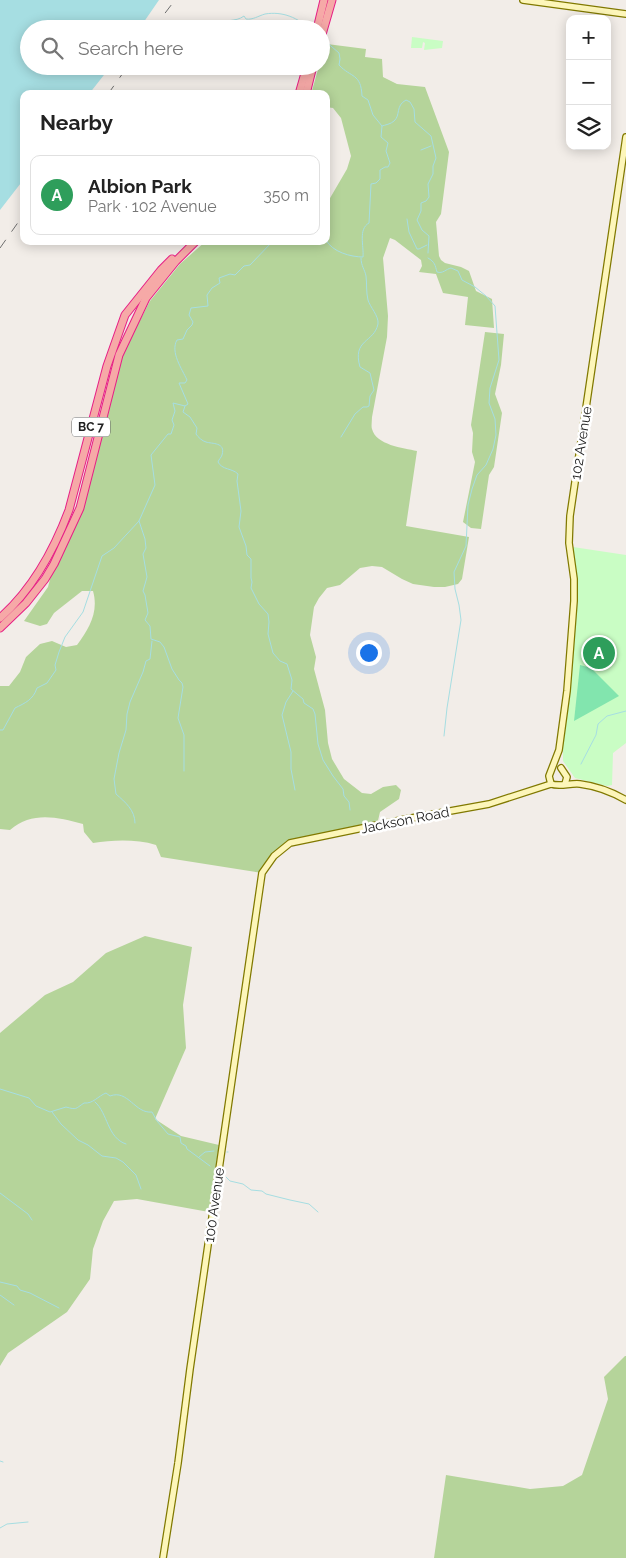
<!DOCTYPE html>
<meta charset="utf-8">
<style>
:root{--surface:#fff;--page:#f2f2f2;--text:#222;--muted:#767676;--line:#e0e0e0;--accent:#0b8043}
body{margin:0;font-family:Raleway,sans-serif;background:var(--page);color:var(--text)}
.controls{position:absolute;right:15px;top:15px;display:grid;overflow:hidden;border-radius:10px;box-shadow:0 2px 12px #0003}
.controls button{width:45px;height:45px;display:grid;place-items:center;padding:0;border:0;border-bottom:1px solid var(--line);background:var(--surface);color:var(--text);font:25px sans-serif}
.you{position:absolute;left:368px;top:652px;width:18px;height:18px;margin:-12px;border:4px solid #fff;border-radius:50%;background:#1a73e8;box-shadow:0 0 0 8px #1a73e833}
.badge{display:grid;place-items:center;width:32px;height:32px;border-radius:50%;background:var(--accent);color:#fff;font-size:16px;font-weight:700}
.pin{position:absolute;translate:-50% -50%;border:2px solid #fff;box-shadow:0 1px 5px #0006}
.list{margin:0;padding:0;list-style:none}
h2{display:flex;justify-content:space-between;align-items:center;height:65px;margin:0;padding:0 20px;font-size:21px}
h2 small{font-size:16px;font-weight:400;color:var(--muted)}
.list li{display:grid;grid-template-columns:32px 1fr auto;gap:15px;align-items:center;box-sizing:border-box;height:80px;margin:0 10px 10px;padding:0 10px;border:1px solid var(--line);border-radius:10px}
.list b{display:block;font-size:19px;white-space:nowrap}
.list p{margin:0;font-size:16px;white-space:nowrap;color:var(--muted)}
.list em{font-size:16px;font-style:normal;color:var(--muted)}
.icon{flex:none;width:28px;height:28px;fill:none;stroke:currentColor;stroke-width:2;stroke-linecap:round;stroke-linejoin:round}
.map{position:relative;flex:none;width:626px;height:1558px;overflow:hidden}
.search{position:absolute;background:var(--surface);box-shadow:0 2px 12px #0003;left:20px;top:20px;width:310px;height:55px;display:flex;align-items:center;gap:12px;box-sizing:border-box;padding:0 18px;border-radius:28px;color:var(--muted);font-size:19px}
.panel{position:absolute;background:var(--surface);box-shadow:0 2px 12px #0003;left:20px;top:90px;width:310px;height:155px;border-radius:10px}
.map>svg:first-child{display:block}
</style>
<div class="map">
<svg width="626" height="1558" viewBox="0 0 626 1558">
<rect width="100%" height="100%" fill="#f2ede8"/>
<!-- forest -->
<g fill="#b5d49a">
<path d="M327 44 366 49 365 57 382 59 383 77 397 84 425 87 449 152 441 214 436 222 439 256 441 260 445 263 461 267 469 271 476 291 492 299 494 328 465 325 468 297 443 293 436 274 419 272 422 266 421 260 395 240 390 238 383 258 388 316 387 337 372 417C372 421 371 426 372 429 376 445 403 448 417 451L406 526 469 537 462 579 458 584 445 587H434L413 584 402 579 382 567 372 566 360 568 340 585 327 588 319 598 314 607 310 635 316 657 314 669 325 710 328 743 332 759 344 779 362 793 371 794 383 787 396 785 401 790 399 799 380 812 377 825 290 843 274 856 262 873 161 857 156 845C136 839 113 840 93 843L84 832 83 824C57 817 32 811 10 830L0 829V686H9L20 672 26 657 40 644 52 641 66 647 77 645C89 629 99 612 93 591H82L54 613 47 624 40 626 24 621 48 587 54 564 80 508 122 355 150 301 180 264 206 241H326V205L347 169 351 156 341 118 333 108 326 107V94H311L319 66H321V61Z"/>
<path d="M485 332 504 334 501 365 495 394 502 413 494 467 489 475 481 529 471 528 463 522 475 462 472 452 473 433 471 425Z"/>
<path d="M145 936 192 947 183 1005 186 1048 155 1119 181 1136 219 1145 209 1212 137 1199 114 1201 103 1221 93 1249 90 1279 67 1312 8 1353 0 1366V1033L45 995 73 982 106 953Z"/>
<path d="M625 1356H626V1558H434L446 1475 530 1489 563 1486 582 1475 608 1399 604 1377Z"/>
</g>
<!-- park -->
<g fill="#c9fdc4">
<path d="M412 37 443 41 442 48 424 50 425 43 423 42 422 48H411Z"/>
<path d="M573 547 626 555V743L613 753 612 785 607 786 575 778 563 761V740L578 599Z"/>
</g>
<!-- pitch -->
<path fill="#82e5ae" d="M580 665 591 668 619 696 574 721Z"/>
<!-- water -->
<path fill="#a6dee2" d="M0 0H159L139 29H29V66H111L89 94H24V179L0 210Z"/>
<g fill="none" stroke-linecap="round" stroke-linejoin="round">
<!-- stream -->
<g stroke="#a6dee2" stroke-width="1">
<path d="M214 29 219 28C225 17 235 23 244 16L246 19C253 20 258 16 265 14 283 11 298 18 310 29"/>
<path d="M324 40 339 53 340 59 339 65C351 78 361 73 362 96L368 100 373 115 382 126 381 137 388 143 386 151 390 163 388 167H385L380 170V179L376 183 371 184 369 223C358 229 364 246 363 257 351 257 332 252 326 240"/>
<path d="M382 126C385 125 391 124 394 121 401 115 395 106 406 100L410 102 414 109 415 122 431 136 436 158 433 166V174L428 184 429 197 426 201 421 203V211L417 220 422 230 429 236 428 253"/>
<path d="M421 150 431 146"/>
<path d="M407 219 409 232 417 249H419L427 245"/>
<path d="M428 258C435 262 435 265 437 272 443 274 446 269 451 268L458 271 462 280 475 287 486 296 495 306 499 360 490 388 489 403 495 419 496 435 493 449 486 465 477 475 472 489 468 505 466 546 454 572 455 589 459 605 461 620 447 708 444 736"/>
<path d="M185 406 183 412 190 417 197 428 196 434C198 437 202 441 206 442 212 444 226 442 222 455 221 458 219 459 218 462 222 470 232 468 238 474L237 481 241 511 239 527 246 546 247 555 251 559V578L252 582 251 588 259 604 268 614 269 622 268 634 273 653 280 661 287 664 292 680 291 689 303 699 304 703 313 709 315 714 318 744 323 760 333 776 343 789 344 796 349 802 350 810"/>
<path d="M341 437 355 414 363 407H367L369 406 370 396 374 390 370 373 360 367C352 339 374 343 378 324 379 316 370 307 368 300 366 292 367 284 366 276 365 270 361 266 361 258"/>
<path d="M139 521 145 539 146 548 143 554 147 577 143 591 145 595 148 613 145 620 150 626 151 639 160 642 164 647 172 669 179 680 182 683 183 687 178 718 184 735V771"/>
<path d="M293 691 286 702 282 715 291 752V769L295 790"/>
<path d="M0 730H3L15 708C25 703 33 700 37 688L47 683 56 670 55 665 59 652 65 637 83 612 102 556 114 548 139 521 155 485 151 455 168 434H171L174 425 172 420 175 411 173 403 185 406 188 404 179 383H185L187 380C182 369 170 352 177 340L183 339 187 330 192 325 193 322 189 315 191 308 208 306 207 295 212 288 220 283 219 278 230 274 235 275 244 266 250 265 273 241"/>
<path d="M581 764 596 735 598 724 607 716 626 711"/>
<path d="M135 823C135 810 125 802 116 794L114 779 119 753 126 730 127 714 130 702 143 672 146 661 150 659 152 641"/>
<path d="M0 1089 29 1098 36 1106 50 1112 66 1107C77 1110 75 1109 84 1103 93 1104 98 1096 106 1093L110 1096C128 1089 135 1114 152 1112L157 1121 168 1134 180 1137 181 1143 186 1146 187 1149 210 1166"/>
<path d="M95 1102C108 1113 107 1138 126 1144"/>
<path d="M52 1112 61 1124 78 1140 88 1145 102 1156 116 1158 123 1162 136 1175 141 1189"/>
<path d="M227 1152H228"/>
<path d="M199 1157 205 1152 214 1151"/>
<path d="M226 1177 230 1181 243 1184 251 1190 262 1191 266 1194 290 1200 309 1204 318 1212"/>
<path d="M0 1193 28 1214 32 1220"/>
<path d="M0 1282 17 1286 20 1290 30 1293 59 1308"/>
<path d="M0 1295 14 1305"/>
<path d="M0 1461 3 1462"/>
<path d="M0 1528 7 1524 28 1522"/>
</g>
<!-- secondary casing -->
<g stroke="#817900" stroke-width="8">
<g id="secondary">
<path d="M523 0 626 14"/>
<path d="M561 768 567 777 565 784"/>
<path d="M551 784 549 776 559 750 567 691 574 601V579L569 543 570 516 626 137"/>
<path d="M551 784C560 787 570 783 580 784 596 786 612 792 626 800"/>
<path d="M163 1558 178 1463 190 1369 262 873 274 856 290 843 406 819 489 804 551 784"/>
</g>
</g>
<!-- trunk casing -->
<g stroke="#e61e85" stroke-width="9">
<g id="trunk">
<path d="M317 29 324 0"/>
<path d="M321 38 332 0"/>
<path d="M299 94 307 66"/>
<path d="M306 94 313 66"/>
<path d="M0 618C33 589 54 550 69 510L107 366 125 315 161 270 172 259"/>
<path d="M0 628 26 603 45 579 54 564 80 508 119 355 146 298 176 261 196 241"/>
</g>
</g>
<!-- secondary -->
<use href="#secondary" stroke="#fdf6ba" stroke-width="5.5"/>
<!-- trunk -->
<use href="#trunk" stroke="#f6a9a7" stroke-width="7"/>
<!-- rail -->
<g stroke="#6f6f6f" stroke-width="1" stroke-dasharray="10 10" stroke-linecap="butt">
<path d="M153 29 175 0"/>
<path d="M108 94 128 66"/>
<path d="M0 248 24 214"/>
</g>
</g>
<g text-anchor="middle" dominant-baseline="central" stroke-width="5" stroke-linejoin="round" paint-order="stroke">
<!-- shield labels -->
<rect fill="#fff" stroke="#646464" stroke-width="1" x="72" y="417.5" width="38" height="19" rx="4"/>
<g font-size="12" font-weight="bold" fill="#212121">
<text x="91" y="427">BC 7</text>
</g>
<!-- street labels -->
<g font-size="14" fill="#212121" stroke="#fff">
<text transform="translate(581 443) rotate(-81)">102 Avenue</text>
<text transform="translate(405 820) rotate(-11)">Jackson Road</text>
<text transform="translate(214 1205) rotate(-82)">100 Avenue</text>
</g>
</g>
</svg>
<div class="controls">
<button>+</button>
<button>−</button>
<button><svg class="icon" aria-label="layers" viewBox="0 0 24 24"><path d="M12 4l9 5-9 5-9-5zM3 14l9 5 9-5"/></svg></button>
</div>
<div class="you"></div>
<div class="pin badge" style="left:599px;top:653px;background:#2e9e5b">A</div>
<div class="search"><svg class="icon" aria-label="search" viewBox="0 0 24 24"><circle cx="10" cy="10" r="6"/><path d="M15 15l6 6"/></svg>Search here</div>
<section class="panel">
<h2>Nearby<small></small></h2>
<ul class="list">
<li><span class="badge" style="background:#2e9e5b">A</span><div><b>Albion Park</b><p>Park · 102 Avenue</p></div><em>350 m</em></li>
</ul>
</section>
</div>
